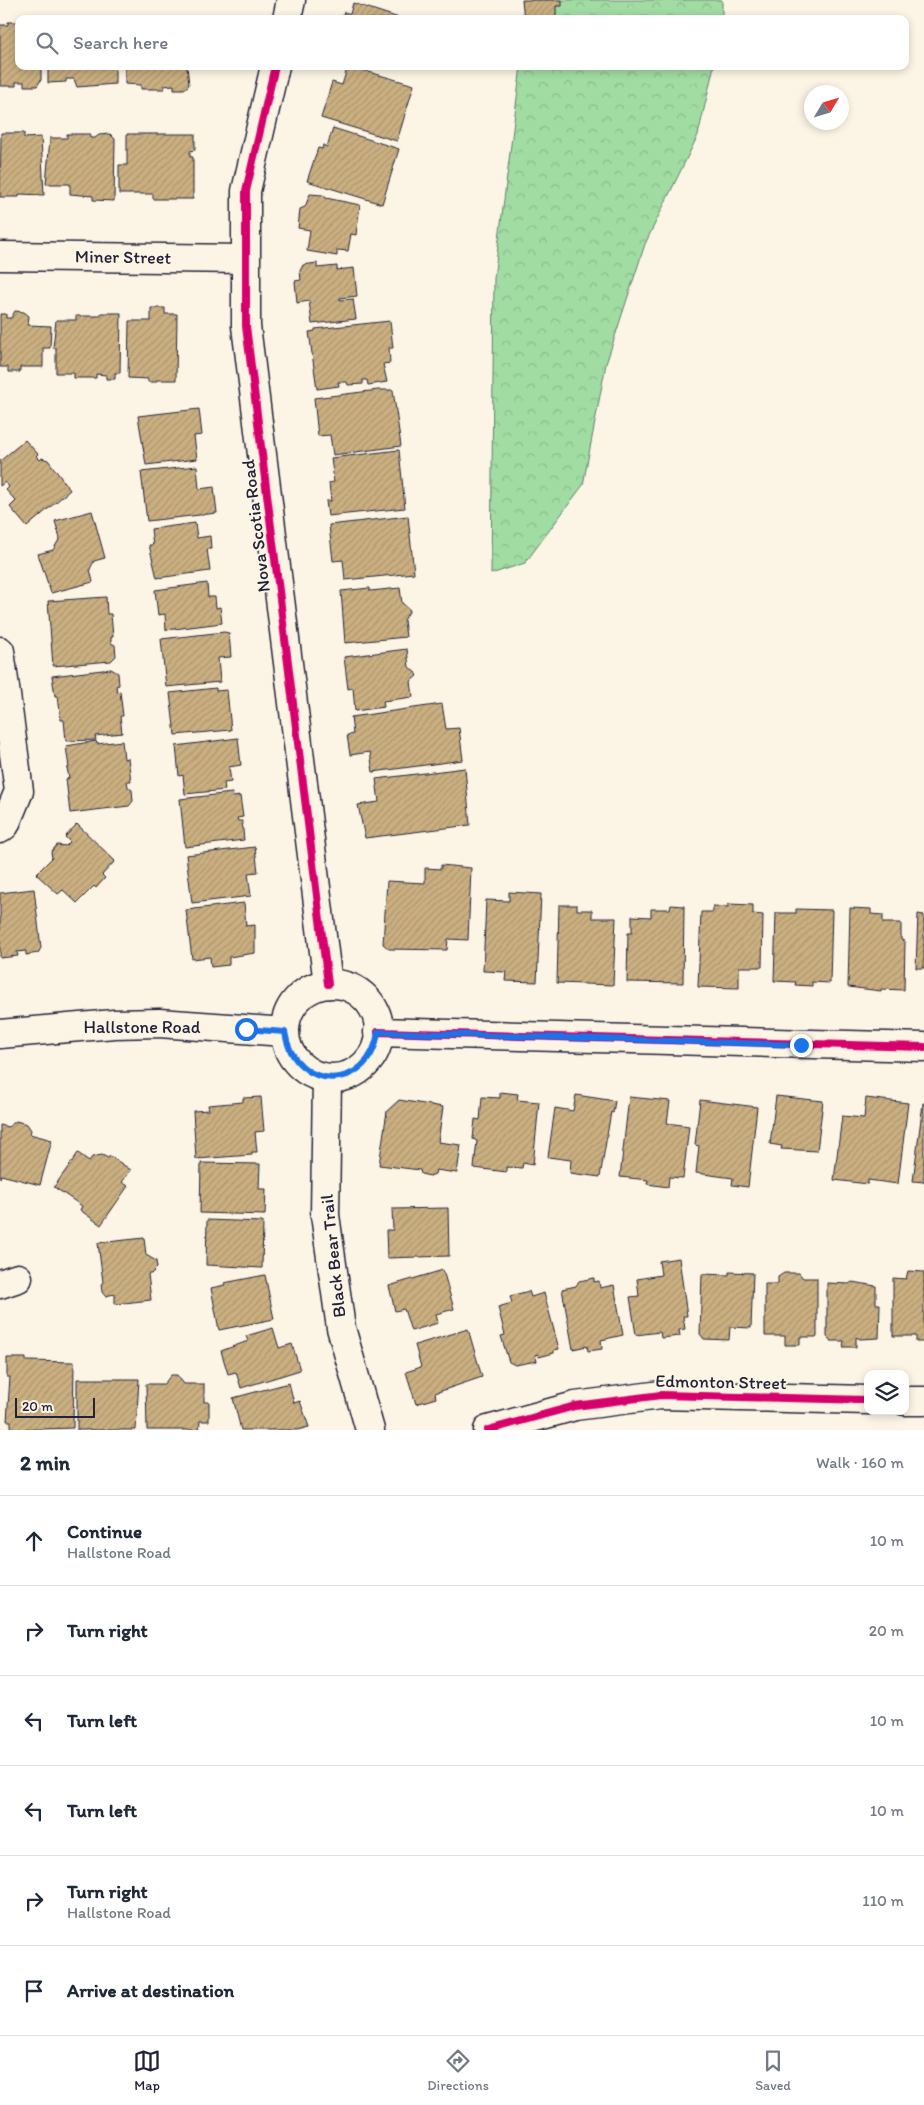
<!DOCTYPE html>
<meta charset="utf-8">
<style>
:root{--surface:#fff;--page:#f6f6f7;--text:#1f2937;--muted:#747a83;--line:#e0e1e3;--accent:#22223b}
body{margin:0;font-family:Itim,sans-serif;background:var(--page);color:var(--text)}
.controls{position:absolute;right:15px;bottom:15px;display:grid;overflow:hidden;border-radius:10px;box-shadow:0 2px 8px #0003}
.controls button{width:45px;height:45px;display:grid;place-items:center;padding:0;border:0;border-bottom:1px solid var(--line);background:var(--surface);color:var(--text);font:25px sans-serif}
.compass{position:absolute;left:804px;top:85px;width:45px;height:45px;border-radius:50%;background:var(--surface);box-shadow:0 2px 8px #0003;rotate:52deg}
.scale{position:absolute;left:15px;bottom:12px;width:80px;box-sizing:border-box;padding-left:5px;border:2px solid #22223b;border-top:0;font-size:14px;line-height:18px;white-space:nowrap;color:#22223b;-webkit-text-stroke:4px #fcf5e5;paint-order:stroke}
.stop{position:absolute;width:15px;height:15px;margin:-11px;border:4px solid #1a73e8;border-radius:50%;background:#fff}
.stop.end{background:#1a73e8;border-color:#fff;box-shadow:0 1px 5px #0008}
.list{margin:0;padding:0;list-style:none}
h2{display:flex;justify-content:space-between;align-items:center;height:65px;margin:0;padding:0 20px;font-size:21px}
h2 small{font-size:16px;font-weight:400;color:var(--muted)}
.list li{display:grid;grid-template-columns:32px 1fr auto;gap:15px;align-items:center;box-sizing:border-box;height:90px;padding:0 20px;border-top:1px solid var(--line)}
.list b{display:block;font-size:19px;white-space:nowrap}
.list p{margin:0;font-size:16px;white-space:nowrap;color:var(--muted)}
.list em{font-size:16px;font-style:normal;color:var(--muted)}
.icon{flex:none;width:28px;height:28px;fill:none;stroke:currentColor;stroke-width:2;stroke-linecap:round;stroke-linejoin:round}
.map{position:relative;flex:none;width:924px;height:1430px;overflow:hidden}
.search{position:absolute;background:var(--surface);box-shadow:0 2px 8px #0003;left:15px;right:15px;top:15px;height:55px;display:flex;align-items:center;gap:12px;box-sizing:border-box;padding:0 18px;border-radius:10px;color:var(--muted);font-size:19px}
.sheet{height:605px;background:var(--surface)}
nav{display:flex;justify-content:space-around;align-items:center;box-sizing:border-box;height:70px;border-top:1px solid var(--line);background:var(--surface);font-size:14px;color:var(--muted)}
nav a{display:grid;justify-items:center;gap:2px}
nav .on{color:var(--accent)}
.map>svg:first-child{display:block}
</style>
<div class="map">
<svg width="924" height="1430" viewBox="0 0 924 1430">
<defs>
<pattern id="forest-crowns" width="20" height="18" patternUnits="userSpaceOnUse" patternTransform="scale(1.25)"><rect width="20" height="18" fill="#a1dca2"/><path d="M2 6a3 3 0 1 1 6 0M12 15a3 3 0 1 1 6 0" fill="none" stroke="#8abc8c"/></pattern>
<pattern id="building-hatch" width="6" height="6" patternUnits="userSpaceOnUse" patternTransform="scale(1.25)"><rect width="6" height="6" fill="#caaf80"/><path d="M-1 1l2-2M0 6l6-6M5 7l2-2" fill="none" stroke="#ad9670"/></pattern>
</defs>
<rect width="100%" height="100%" fill="#fcf5e5"/>
<filter id="ink" filterUnits="userSpaceOnUse"><feTurbulence type="fractalNoise" baseFrequency=".02" numOctaves="2"/><feDisplacementMap in="SourceGraphic" scale="10" xChannelSelector="R" yChannelSelector="G"/><feConvolveMatrix kernelMatrix="1 2 1 2 8 2 1 2 1" color-interpolation-filters="sRGB"/></filter>
<g filter="url(#ink)">
<!-- forest -->
<g fill="url(#forest-crowns)" stroke="#627f6e">
<path d="M529 0H722V19H527Z"/>
<path d="M521 66H714L698 135 645 244 606 364 583 485 525 563 491 574 494 278Z"/>
</g>
<!-- building -->
<g fill="url(#building-hatch)" stroke="#22223b">
<path d="M522 0H562V6H556V19H524Z"/>
<path d="M353 3 402 19H342L344 12 350 14Z"/>
<path d="M8 22H19V66H41V80L37 86H24V82H16V86H0V25H8Z"/>
<path d="M48 66H115V84L77 87 74 79H66V82L48 83Z"/>
<path d="M125 66H187L189 85 184 89H174V85L164 86V89H141V85L125 84Z"/>
<path d="M348 66 414 85 397 141 321 118 332 82 342 85Z"/>
<path d="M333 128 399 149 382 204 307 181 318 148 322 149 323 145 327 147Z"/>
<path d="M1 133H24V138L41 137 44 195 19 194V197H0Z"/>
<path d="M67 134H90V138H95L99 135 110 134 115 139 114 201 93 200V196L70 194V184H46L50 138H67Z"/>
<path d="M127 134H195V150L190 151V157H193V199H153V194H119V165H127Z"/>
<path d="M310 194 323 195 326 198 360 205 356 235 351 234 348 251 337 250V256L307 251 310 230 298 228 300 209 305 207Z"/>
<path d="M317 263V268L337 266V270L354 268 357 296 340 298V300L353 299 356 319 312 324 309 301 297 303 295 281 301 280 300 271 303 265Z"/>
<path d="M151 308H165V314H177L176 380H156V382H148V379L128 378 129 321H151Z"/>
<path d="M15 311 24 312 29 316 28 325 51 326 50 348H43V367H20V372H8V367H0V314H6V318H11Z"/>
<path d="M101 313H121L120 373H115V379H106V375L96 374V378H74V373H56V348H53L56 320H76V316H101Z"/>
<path d="M390 321 393 348H389L390 363 383 364 387 382 368 385 367 380H363V384L348 385 347 382H338L339 386 317 389 309 332 315 331V329Z"/>
<path d="M378 390H393L401 446 333 455 330 435 318 436 314 398Z"/>
<path d="M199 409 202 435 194 436 197 459 146 465 138 416Z"/>
<path d="M25 440 38 454 36 456 40 460 42 458 48 460 70 490 27 527 10 507 16 501 6 490 9 487 5 482 0 486V461Z"/>
<path d="M399 450 405 508 328 516 326 501H331L329 483 334 482 331 458Z"/>
<path d="M197 466 199 489 214 487 217 513 147 521 141 472Z"/>
<path d="M92 511 105 558 94 561 90 569 93 582 51 593 38 554 53 550 60 538 55 521Z"/>
<path d="M408 516 414 573 345 580 343 560 333 561 329 525Z"/>
<path d="M195 523 197 538 210 536 211 549H207L210 571 157 578 149 545H153L151 529Z"/>
<path d="M207 583 208 597H215L216 608 220 607 222 623 166 630 165 614 158 615 155 590Z"/>
<path d="M370 588V591L400 588 402 603 410 610 404 620 406 637 345 643 341 591Z"/>
<path d="M106 597 107 614H111L113 637H111V643L115 645 116 656 111 661 53 666 48 601Z"/>
<path d="M224 632 229 633 231 657 218 658 220 682 166 687 161 639Z"/>
<path d="M407 649 409 667 418 675 411 681 413 697 383 701 384 707 355 711 353 688 348 689 344 657Z"/>
<path d="M111 669 118 673 119 685 116 686 117 692 120 691 123 716H120L122 733 95 736 96 740 66 741 64 720H61L58 696H55L52 676Z"/>
<path d="M216 688V691L227 690 231 730 175 735 170 693Z"/>
<path d="M442 704 446 729 459 728 463 760 373 772 370 752 350 755 347 735 353 734 351 717Z"/>
<path d="M238 738 241 765 229 767 231 782 224 783 225 790 185 794 183 775 179 776 176 746Z"/>
<path d="M96 741 97 744 122 741 124 759 128 758 131 781H127L128 787 132 790 133 801 129 806 70 813 66 779 69 778 67 768H69L66 746Z"/>
<path d="M465 768 470 825 365 838 358 805 379 802 376 779Z"/>
<path d="M232 793 233 797 240 796 243 817 237 818 238 821H242L244 840 185 847 180 799Z"/>
<path d="M77 824 115 861 102 875 105 878 96 888 94 886 77 903 63 890 58 894 36 874 52 858 51 852 57 845 66 846 70 842 65 837Z"/>
<path d="M255 847 258 872 248 873 251 896 192 903 186 855Z"/>
<path d="M441 865 471 868 468 940 448 939 447 950 389 949 383 944 387 881 425 883V868L441 869Z"/>
<path d="M34 889 41 948 38 953 26 955V951L17 952 18 956 0 958V893Z"/>
<path d="M509 892 541 894 537 982 505 981 506 972 483 971 486 900 509 901Z"/>
<path d="M244 903 246 926 255 925V953L229 957V965L211 967 210 957 192 959 186 910Z"/>
<path d="M728 904 753 905V914L763 915 762 967H739V988L698 987 701 912H713V906L728 907Z"/>
<path d="M559 905H577V910H592V918H616L613 985 557 983Z"/>
<path d="M671 905 684 906 683 983 627 982 628 933H632V916L651 917V909H670Z"/>
<path d="M850 908 871 909V914L883 915V923H901V940L905 941 904 990 881 989V991L848 987Z"/>
<path d="M796 909 832 910 830 983 812 982V986L795 985 796 982 774 981 776 913H796Z"/>
<path d="M918 914 924 915V968H916Z"/>
<path d="M500 1092 518 1094 517 1100 539 1102 533 1165 523 1163 522 1168 507 1167V1172L474 1168 477 1141 473 1139 475 1119 480 1120 482 1097 500 1098Z"/>
<path d="M576 1095 615 1101 613 1113 611 1112 600 1177 570 1173 571 1160 548 1157 555 1108 573 1111Z"/>
<path d="M776 1096 823 1101 817 1151 781 1149 782 1146 770 1144Z"/>
<path d="M261 1097 264 1131 255 1132 257 1152H252V1155L196 1159 193 1111 209 1110 208 1105 243 1102V1098Z"/>
<path d="M629 1097 670 1101 667 1123 689 1126 683 1178 669 1177 668 1187 647 1184 648 1180 620 1177Z"/>
<path d="M866 1098 908 1103 898 1184 868 1180V1184L834 1180 842 1116 864 1118Z"/>
<path d="M399 1100 443 1107 438 1142 461 1145 457 1173 436 1170 435 1174 430 1176 421 1174 420 1170 379 1165 387 1111Z"/>
<path d="M700 1100 757 1107 748 1187 732 1185 733 1178 696 1173 699 1146 695 1145Z"/>
<path d="M923 1103H924V1182L913 1181Z"/>
<path d="M16 1121 27 1124 31 1130 30 1134 52 1140 40 1185 1 1175 0 1178V1125L8 1127Z"/>
<path d="M78 1153 89 1161 92 1157 102 1155 108 1158 110 1156 131 1170 122 1182 128 1186 101 1225 80 1210 82 1206 54 1187Z"/>
<path d="M201 1163 260 1164 259 1189H266L265 1215 200 1213Z"/>
<path d="M448 1208 449 1256 387 1258 386 1230H393L392 1209Z"/>
<path d="M207 1220 263 1222 262 1268 206 1265Z"/>
<path d="M144 1238 146 1255 156 1261 157 1268 151 1274H148L151 1300 115 1304V1294L105 1296 102 1292 101 1284 103 1282 98 1243Z"/>
<path d="M679 1258 687 1316H683L685 1329 679 1330 680 1336 661 1338 660 1332 636 1335 630 1297 639 1296 637 1279 661 1275 659 1261Z"/>
<path d="M443 1270 454 1309 436 1314 438 1323 411 1331 404 1309 395 1311 389 1286Z"/>
<path d="M908 1271 924 1272V1342H916V1336H893V1278L906 1279Z"/>
<path d="M729 1272 753 1273 751 1328 730 1327 729 1340 704 1339 700 1334 702 1274 729 1275Z"/>
<path d="M784 1273H799L803 1278H817V1337H800V1345H785V1336H765V1284H778V1277Z"/>
<path d="M265 1275 274 1319 219 1330 211 1288 225 1285 224 1283Z"/>
<path d="M594 1278V1282L599 1281 600 1288 614 1285 623 1335 601 1340 602 1349 588 1351 587 1346 573 1349 562 1289 576 1286 579 1281Z"/>
<path d="M852 1282 876 1286V1304H880L879 1338 860 1339 856 1337V1347H843L844 1341H831L827 1337V1283L849 1284Z"/>
<path d="M529 1291 531 1297 544 1293 559 1349 554 1350V1353L539 1357 538 1354 535 1355 537 1361 515 1365 509 1362 501 1336 505 1335 498 1307 512 1303 510 1296Z"/>
<path d="M273 1328 279 1348 292 1344 300 1370 241 1388 236 1372 228 1374 221 1351 248 1341 246 1336Z"/>
<path d="M468 1329 482 1377 435 1393 436 1398 416 1404 406 1372 421 1367 415 1345Z"/>
<path d="M7 1358H26V1361L74 1362 73 1428 11 1430V1421H7L10 1377H7Z"/>
<path d="M171 1375H177L184 1384H204V1402H209V1421H200L199 1430H147L146 1384H164Z"/>
<path d="M77 1379H139L136 1430H77Z"/>
<path d="M289 1383 294 1403 300 1401 309 1427 297 1430H241L233 1398Z"/>
</g>
<g fill="none" stroke-linecap="round" stroke-linejoin="round">
<!-- street casing -->
<g stroke="#22223b" stroke-width="31">
<g id="street">
<path d="M287 19 291 0"/>
<path d="M275 66 246 191V326L328 984"/>
<path d="M0 256 245 259"/>
<path d="M0 651 19 791 5 825 0 829"/>
<path d="M327 1078 325 1215 341 1328 370 1430"/>
<path d="M0 1284 18 1278"/>
<path d="M905 1401H924"/>
<path d="M488 1430 575 1406 661 1395 868 1400"/>
</g>
</g>
<!-- secondary casing -->
<g stroke="#22223b" stroke-width="31">
<g id="secondary">
<circle cx="332" cy="1031" r="47"/>
<path d="M378 1032 924 1047"/>
<path d="M0 1034 114 1024 159 1023 285 1032"/>
</g>
</g>
<!-- street -->
<use href="#street" stroke="#fcf5e5" stroke-width="28"/>
<!-- secondary -->
<use href="#secondary" stroke="#fcf5e5" stroke-width="28"/>
<!-- cycleway casing -->
<g stroke="#fcf5e5" stroke-width="11">
<g id="cycleway">
<path d="M275 66 246 191V326L328 984"/>
<path d="M378 1032 924 1047"/>
<path d="M488 1430 575 1406 661 1395 868 1400"/>
</g>
</g>
<!-- cycleway -->
<use href="#cycleway" stroke="#d6006c" stroke-width="8"/>
</g>
</g>
<g fill="none" stroke-linecap="round" stroke-linejoin="round" filter="url(#ink)">
<!-- route -->
<path stroke="#1a73e8" stroke-width="6" d="M246 1029 285 1032C294 1093 370 1093 378 1032L801 1045"/>
</g>
<g text-anchor="middle" dominant-baseline="central" stroke-width="4" stroke-linejoin="round" paint-order="stroke">
<!-- street labels -->
<g font-size="18" fill="#22223b" stroke="#fcf5e5">
<text transform="translate(123 257) rotate(1)">Miner Street</text>
<text transform="translate(256 526) rotate(-97)">Nova Scotia Road</text>
<text x="142" y="1027">Hallstone Road</text>
<text transform="translate(333 1256) rotate(-96)">Black Bear Trail</text>
<text transform="translate(721 1382) rotate(1)">Edmonton Street</text>
</g>
</g>
</svg>
<div class="controls">
<button><svg class="icon" aria-label="layers" viewBox="0 0 24 24"><path d="M12 4l9 5-9 5-9-5zM3 14l9 5 9-5"/></svg></button>
</div>
<svg class="compass" viewBox="-18 -18 36 36"><path d="M0-13l5 13h-10z" fill="#e53935"/><path d="M0 13l5-13h-10z" fill="#747a83"/></svg>
<div class="scale">20 m</div>
<div class="stop" style="left:246px;top:1029px"></div>
<div class="stop end" style="left:801px;top:1045px"></div>
<div class="search"><svg class="icon" aria-label="search" viewBox="0 0 24 24"><circle cx="10" cy="10" r="6"/><path d="M15 15l6 6"/></svg>Search here</div>
</div>
<section class="sheet">
<h2>2 min<small>Walk · 160 m</small></h2>
<ul class="list">
<li><svg class="icon" aria-label="ahead" viewBox="0 0 24 24"><path d="M12 20V5M6 11l6-6 6 6"/></svg><div><b>Continue</b><p>Hallstone Road</p></div><em>10 m</em></li>
<li><svg class="icon" aria-label="right" viewBox="0 0 24 24"><path d="M7 20v-9h11M14 6l5 5-5 5"/></svg><div><b>Turn right</b></div><em>20 m</em></li>
<li><svg class="icon" aria-label="left" viewBox="0 0 24 24"><path d="M17 20v-9H6M10 6l-5 5 5 5"/></svg><div><b>Turn left</b></div><em>10 m</em></li>
<li><svg class="icon" aria-label="left" viewBox="0 0 24 24"><path d="M17 20v-9H6M10 6l-5 5 5 5"/></svg><div><b>Turn left</b></div><em>10 m</em></li>
<li><svg class="icon" aria-label="right" viewBox="0 0 24 24"><path d="M7 20v-9h11M14 6l5 5-5 5"/></svg><div><b>Turn right</b><p>Hallstone Road</p></div><em>110 m</em></li>
<li><svg class="icon" aria-label="arrive" viewBox="0 0 24 24"><path d="M6 21V4h12l-3 4 3 4H6"/></svg><div><b>Arrive at destination</b></div></li>
</ul>
</section>
<nav>
<a class="on"><svg class="icon" aria-label="map" viewBox="0 0 24 24"><path d="M3 6l6-2 6 2 6-2v14l-6 2-6-2-6 2zM9 4v14M15 6v14"/></svg>Map</a>
<a><svg class="icon" aria-label="directions" viewBox="0 0 24 24"><path d="M12 3l9 9-9 9-9-9zM9 14v-3h6M13 9l2 2-2 2"/></svg>Directions</a>
<a><svg class="icon" aria-label="saved" viewBox="0 0 24 24"><path d="M7 4h10v16l-5-4-5 4z"/></svg>Saved</a>
</nav>
